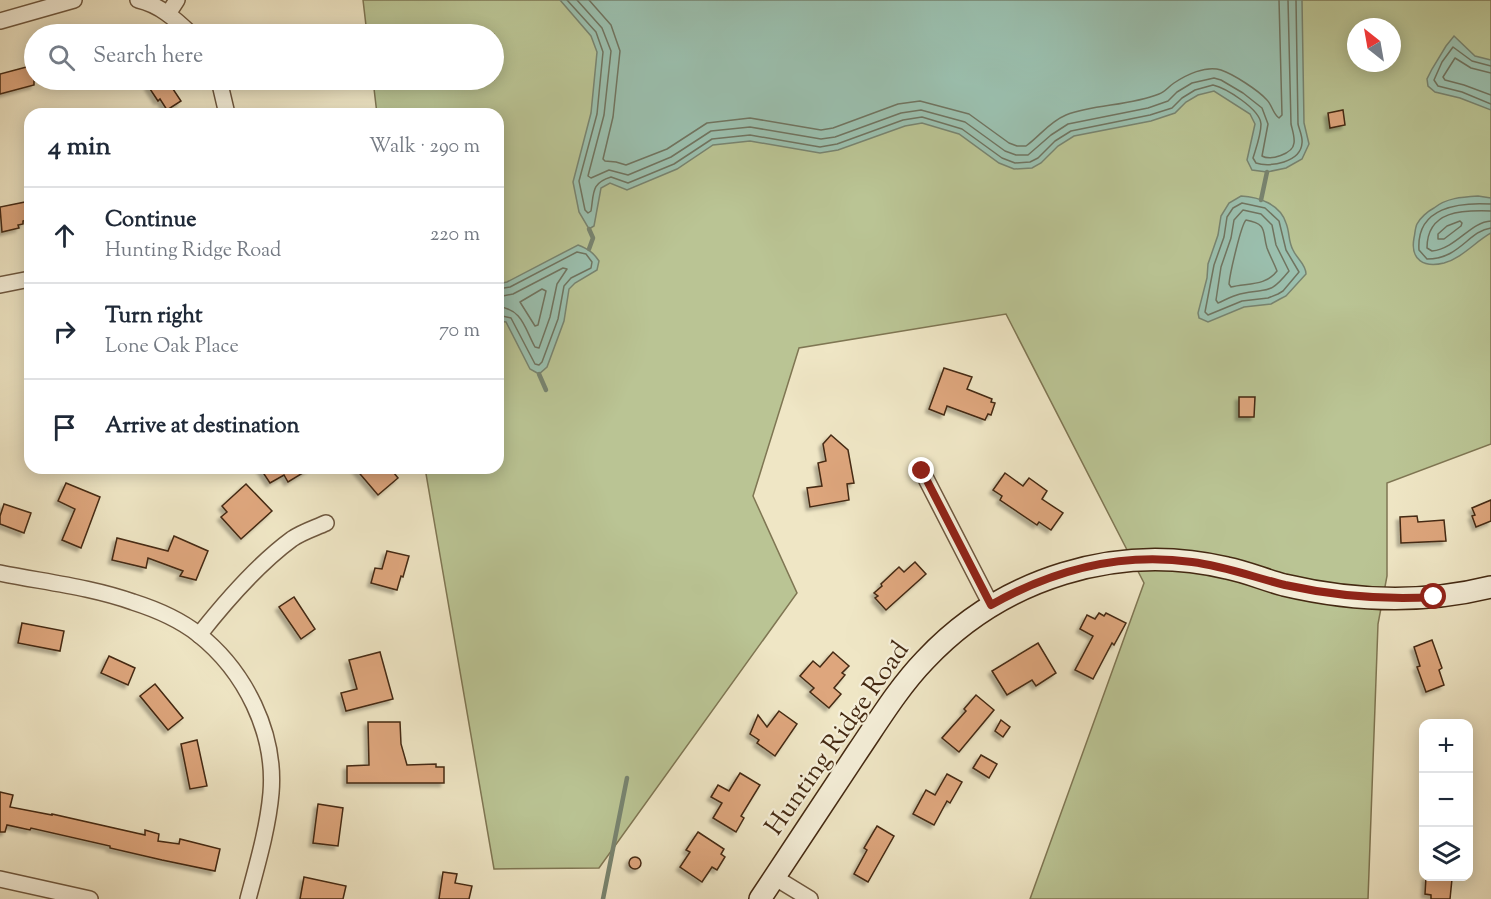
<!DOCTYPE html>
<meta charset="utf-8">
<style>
:root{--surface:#fff;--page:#f2f2f3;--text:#1f2937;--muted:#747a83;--line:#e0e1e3}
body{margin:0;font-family:"Sorts Mill Goudy",serif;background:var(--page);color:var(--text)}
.controls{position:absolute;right:18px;bottom:18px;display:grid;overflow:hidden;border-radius:12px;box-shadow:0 3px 15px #0003}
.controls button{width:54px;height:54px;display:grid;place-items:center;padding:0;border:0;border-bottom:2px solid var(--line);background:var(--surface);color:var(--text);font:30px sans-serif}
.compass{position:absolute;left:1347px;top:18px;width:54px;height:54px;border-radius:50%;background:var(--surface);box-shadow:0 3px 15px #0003;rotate:329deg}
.stop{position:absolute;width:18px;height:18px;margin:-14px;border:4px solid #8f2418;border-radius:50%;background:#fff}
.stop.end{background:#8f2418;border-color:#fff;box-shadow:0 2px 6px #0008}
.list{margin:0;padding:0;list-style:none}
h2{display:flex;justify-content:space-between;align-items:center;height:78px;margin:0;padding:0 24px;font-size:26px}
h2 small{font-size:20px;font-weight:400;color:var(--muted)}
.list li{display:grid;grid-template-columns:39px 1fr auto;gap:18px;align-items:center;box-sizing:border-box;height:96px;padding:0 24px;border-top:2px solid var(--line)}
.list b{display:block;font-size:22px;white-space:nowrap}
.list p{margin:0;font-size:20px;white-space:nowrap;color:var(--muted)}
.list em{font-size:20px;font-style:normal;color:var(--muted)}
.icon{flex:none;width:33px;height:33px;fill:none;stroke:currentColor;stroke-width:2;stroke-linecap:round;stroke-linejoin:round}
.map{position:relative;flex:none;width:1491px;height:899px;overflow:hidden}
.search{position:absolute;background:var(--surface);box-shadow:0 3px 15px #0003;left:24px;top:24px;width:480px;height:66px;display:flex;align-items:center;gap:15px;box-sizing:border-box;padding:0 21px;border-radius:33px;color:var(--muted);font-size:22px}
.panel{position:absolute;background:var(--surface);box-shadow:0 3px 15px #0003;left:24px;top:108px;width:480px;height:366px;border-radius:18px}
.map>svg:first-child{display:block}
</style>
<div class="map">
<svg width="1491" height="899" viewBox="0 0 1491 899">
<defs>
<filter id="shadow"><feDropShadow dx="-3.5" dy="3.5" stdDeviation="1.5" flood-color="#0004"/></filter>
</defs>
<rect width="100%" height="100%" fill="#efe6c5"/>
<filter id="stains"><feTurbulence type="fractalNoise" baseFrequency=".00333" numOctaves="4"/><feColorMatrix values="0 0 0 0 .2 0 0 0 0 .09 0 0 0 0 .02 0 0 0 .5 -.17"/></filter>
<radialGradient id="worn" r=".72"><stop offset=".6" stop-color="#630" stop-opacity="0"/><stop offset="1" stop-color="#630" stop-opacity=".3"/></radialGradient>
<!-- green -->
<path fill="#bac494" stroke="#7f7653" stroke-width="1.5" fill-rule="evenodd" d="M363 0H1491V444L1387 483V576L1378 624 1368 899H1030L1144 583 1006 314 799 348 753 496 797 593 599 868 494 869 425 468H498V114H377L373 80H494V34H367ZM1356 27H1392V63H1356Z"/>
<!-- water -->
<g fill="#9bc0af" stroke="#788470" stroke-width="1.5">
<path d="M560 0H1302L1304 123 1309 144 1302 159 1286 168 1267 172 1252 170 1247 160 1255 124 1250 114 1214 91 1198 95 1186 102 1175 113 1151 121 1074 136 1058 146 1041 163 1032 168 1014 169 999 163 959 134 922 123 905 126 838 150 820 153 750 141 713 145 677 169 627 190 610 183 601 188 594 226 589 229 579 212 573 182 591 113 597 52 591 36Z"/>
<path d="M1454 36 1475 56 1491 60V110L1460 98 1435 92 1428 86 1427 79 1432 69 1446 46Z"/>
<path d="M1241 196C1259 197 1280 204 1286 223 1290 233 1288 241 1293 250 1297 259 1306 264 1306 274L1286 296 1280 299 1271 304 1244 307 1208 322 1199 318 1198 313 1207 278 1208 264 1218 235 1221 216 1229 203Z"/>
<path d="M1478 196 1491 198V233C1475 242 1462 258 1444 263 1424 268 1410 260 1414 238 1415 234 1415 228 1417 224 1420 218 1428 211 1434 208 1446 198 1462 197 1478 196Z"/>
<path d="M578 245C588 249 593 252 599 261L597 270 575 283 569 289 564 321 547 367 539 374 530 369 506 322 498 321V284L507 282Z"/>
</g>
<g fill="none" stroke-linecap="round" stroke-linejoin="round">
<!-- shore -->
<g stroke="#707460" stroke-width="1.5">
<path d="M567 0 596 32 603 52 597 114 579 181 585 210 588 213 591 211C594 193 591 183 611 177L628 183 674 164 712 139 750 135 820 147 837 144 903 120 922 117 962 129 1002 158 1015 163 1030 162 1038 158 1055 141 1071 131 1150 115 1172 108 1182 98 1195 90 1213 85C1226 88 1260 109 1261 124 1261 135 1256 148 1253 158L1256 163C1270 168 1301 162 1302 143 1303 137 1299 129 1298 124L1296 0"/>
<path d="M577 0 602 28 611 51 604 115 589 172 588 176 591 178 609 170 628 175 671 157 711 131 750 127 821 139 835 137 901 113 921 110 965 122 1005 151 1016 155H1028L1051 135 1068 124 1148 108 1168 101 1177 92 1192 83 1214 78 1221 80 1243 93 1262 108 1268 124 1262 156C1270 161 1293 154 1294 143 1295 137 1292 129 1291 124L1288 0"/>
<path d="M589 0 611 25 620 51 613 117 603 159 605 161 616 162 626 165 667 149 707 123 750 118 821 130 833 128 898 104 920 101 969 114 1009 143 1017 146H1026C1040 136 1049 122 1066 115 1095 104 1129 106 1159 94 1165 92 1168 87 1174 83 1186 75 1206 65 1221 70 1233 74 1258 90 1267 100 1272 105 1273 114 1279 118L1282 115 1279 0"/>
<path d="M1491 66 1472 61 1453 47 1442 62 1434 80 1438 86 1462 92 1491 104"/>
<path d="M1491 73 1471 68 1455 58 1443 77 1445 80 1464 85 1491 95"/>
<path d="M1242 203 1265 208 1279 221 1286 250 1299 272 1283 291 1278 294 1268 298 1242 301 1208 315 1205 312 1214 265 1224 237 1227 217 1233 208Z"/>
<path d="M1491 204C1459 202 1416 207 1419 250L1427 259C1460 259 1468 231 1491 228"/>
<path d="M1243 210 1261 214 1272 225 1276 245 1289 271C1268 297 1268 287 1240 294 1232 296 1225 300 1218 303L1216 300 1221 267 1231 238 1234 220Z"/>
<path d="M1491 211C1463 210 1427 210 1427 248L1432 251C1457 248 1470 222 1491 221"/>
<path d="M1246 220C1268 224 1262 231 1267 248 1270 256 1274 263 1277 271 1266 286 1248 283 1231 287L1229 284C1230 273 1241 225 1246 220Z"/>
<path d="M1460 221 1462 223 1461 226 1444 239H1438V234L1447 226Z"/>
<path d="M498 289 510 287 577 252 586 254 592 262 591 268 571 278 564 286 558 319 542 362 539 365 535 364 511 318 498 315"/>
<path d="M542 289 546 291 538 325 535 326 520 302Z"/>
<path d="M498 297 513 294 563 268 567 269 557 284 550 317 539 348 535 347C525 329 522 308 498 307"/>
</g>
<!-- stream -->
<g stroke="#788470" stroke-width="4.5">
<path d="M1261 200 1267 172"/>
<path d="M589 229 593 238 589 249"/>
<path d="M539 374 546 390"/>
<path d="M603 899 627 778"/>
</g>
</g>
<!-- building -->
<g fill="#dea67d" stroke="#442912" stroke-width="1.5" filter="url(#shadow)">
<path d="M34 65V85L0 94V74Z"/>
<path d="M149 80H167L181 101 167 110 160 99 158 101 148 86 152 83Z"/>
<path d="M1343 110 1345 125 1330 128 1328 113Z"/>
<path d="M30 201V219L23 221V224L18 225 19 228 2 232 0 207Z"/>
<path d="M944 368 972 377 967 389 992 399 991 402 995 403 991 415 988 414 985 420 947 406 944 415 929 409Z"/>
<path d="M1239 397H1255L1254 417H1239Z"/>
<path d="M831 435 848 450 854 483 847 484 849 500 810 507 807 488 822 486 818 463 826 461 823 444Z"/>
<path d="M260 468H311L288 482 284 475 270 483Z"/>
<path d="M355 468H390L398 478 378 495Z"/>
<path d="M1005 473 1023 486 1029 478 1047 491 1042 499 1063 513 1051 530 1039 522 1037 525 1000 500 1002 496 993 490Z"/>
<path d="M66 483 100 497 81 548 62 540 75 509 58 501Z"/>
<path d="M246 484 272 511 241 539 221 517 227 512 222 506Z"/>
<path d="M1491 500V521L1476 527 1472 516 1475 515 1472 508Z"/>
<path d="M4 504 31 513 24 533 0 524V516Z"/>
<path d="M1417 516 1418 522 1444 520 1446 541 1401 543 1400 517Z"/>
<path d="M174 536 208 551 196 580 180 576 183 571 148 558 146 568 112 560 117 538 168 551Z"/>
<path d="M387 551 409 556 403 577 401 576 397 590 371 583 375 568 382 569Z"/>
<path d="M915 562 926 574 886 610 875 598 878 596 874 593 882 586 881 584 899 567 904 572Z"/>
<path d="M294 597 315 629 301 639 279 607Z"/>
<path d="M1099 613 1104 616 1106 613 1126 623 1114 645 1112 643 1093 679 1075 670 1093 636 1080 629 1087 615 1095 619Z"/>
<path d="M22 623 64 631 60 651 18 643Z"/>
<path d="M1432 640 1442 668 1439 670 1444 685 1426 692 1417 667 1420 666 1414 647Z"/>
<path d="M1038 643 1056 673 1036 686 1032 680 1007 695 992 671Z"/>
<path d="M380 652 393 699 346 711 341 693 357 689 349 660Z"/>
<path d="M833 652 849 666 842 673 845 675 834 688 841 694 829 708 810 692 814 688 800 676 813 661 820 667Z"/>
<path d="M109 656 135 668 128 685 101 673Z"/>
<path d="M155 684 183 718 168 730 140 696Z"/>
<path d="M976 695 994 710 959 752 942 738 966 711 964 709Z"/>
<path d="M779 711 797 724 775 756 757 743 759 740 750 734 758 715 767 727Z"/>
<path d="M1001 720 1010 727 1003 737 995 731Z"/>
<path d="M368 722H400L401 744 407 765 436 764V767H444V783H347V766L369 765Z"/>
<path d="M197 740 207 786 190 789 181 744Z"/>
<path d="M981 755 997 764 989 778 973 768Z"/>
<path d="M740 773 760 785 741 816 744 818 736 832 713 818 722 803 711 797 718 785 729 791Z"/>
<path d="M947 774 962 782 950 803 947 801 934 825 913 814 926 790 935 795Z"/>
<path d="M0 792 13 795 10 807 52 815V814L145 835V830L159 834 158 841 179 844 180 839 220 849 215 871 162 860 110 848V846L31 828 30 830 7 825 5 832H0Z"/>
<path d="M318 804 343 808 338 846 313 843Z"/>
<path d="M877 826 894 836 868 882 854 874 867 850 864 848Z"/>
<path d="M698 832 724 849 721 854 725 857 717 870 712 867 702 882 680 867 690 852 686 850Z"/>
<circle cx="635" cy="863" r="6"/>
<path d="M443 872 457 874 455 883 472 886 469 899H439Z"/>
<path d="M304 877 346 886 343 899H300Z"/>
<path d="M1426 877 1452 879 1450 899H1431V895L1425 894Z"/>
</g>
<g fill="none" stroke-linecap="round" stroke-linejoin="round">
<!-- street casing -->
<g stroke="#6f583f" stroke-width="18">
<g id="street">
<path d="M138 0C160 5 175 19 191 34"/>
<path d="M168 14 177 0"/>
<path d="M0 21 74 0"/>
<path d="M219 80 227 114"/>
<path d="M0 285 30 279"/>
<path d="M922 471 991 605"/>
<path d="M0 573C44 582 91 587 133 602 155 609 179 619 198 634 245 671 276 733 271 793 268 828 257 865 248 899"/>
<path d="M199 635C225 602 258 564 292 539 302 532 315 528 326 523"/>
<path d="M774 877 810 899"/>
<path d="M0 879 90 899"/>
</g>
</g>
<!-- secondary casing -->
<g stroke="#442912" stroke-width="24">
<path id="secondary" d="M760 899C793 850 825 800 858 751 879 720 899 687 925 660 1002 578 1117 542 1227 568 1247 572 1265 580 1284 585 1352 601 1423 604 1491 587"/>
</g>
<!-- street -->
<use href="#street" stroke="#f5efd9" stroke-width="15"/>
<!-- secondary -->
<use href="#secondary" stroke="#f5efd9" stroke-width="21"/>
</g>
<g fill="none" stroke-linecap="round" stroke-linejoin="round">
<!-- route -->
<path stroke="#8f2418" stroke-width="8" d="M922 471 991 605C1053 570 1121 552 1192 562 1224 566 1253 577 1285 585 1335 596 1383 600 1434 597"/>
</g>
<g text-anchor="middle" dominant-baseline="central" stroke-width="4.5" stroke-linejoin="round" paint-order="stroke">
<!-- street labels -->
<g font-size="26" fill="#442912" stroke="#f5efd9">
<text transform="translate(838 739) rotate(-55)">Hunting Ridge Road</text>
</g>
</g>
<rect width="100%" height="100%" filter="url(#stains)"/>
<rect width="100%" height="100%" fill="url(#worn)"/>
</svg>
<div class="controls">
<button>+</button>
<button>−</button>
<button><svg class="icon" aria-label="layers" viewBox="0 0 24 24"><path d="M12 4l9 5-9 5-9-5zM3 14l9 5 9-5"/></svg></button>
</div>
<svg class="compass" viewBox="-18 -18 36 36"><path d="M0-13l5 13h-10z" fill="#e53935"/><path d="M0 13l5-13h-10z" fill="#747a83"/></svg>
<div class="stop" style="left:1434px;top:597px"></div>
<div class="stop end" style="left:922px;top:471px"></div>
<div class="search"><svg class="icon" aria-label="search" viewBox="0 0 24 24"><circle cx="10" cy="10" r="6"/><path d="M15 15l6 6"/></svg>Search here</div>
<section class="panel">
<h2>4 min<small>Walk · 290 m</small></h2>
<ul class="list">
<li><svg class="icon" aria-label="ahead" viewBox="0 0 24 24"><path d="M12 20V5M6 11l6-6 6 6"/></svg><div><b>Continue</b><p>Hunting Ridge Road</p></div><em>220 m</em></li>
<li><svg class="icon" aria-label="right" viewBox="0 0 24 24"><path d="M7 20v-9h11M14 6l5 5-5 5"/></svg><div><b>Turn right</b><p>Lone Oak Place</p></div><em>70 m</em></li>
<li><svg class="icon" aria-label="arrive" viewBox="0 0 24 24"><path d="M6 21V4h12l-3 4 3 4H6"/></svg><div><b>Arrive at destination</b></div></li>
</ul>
</section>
</div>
